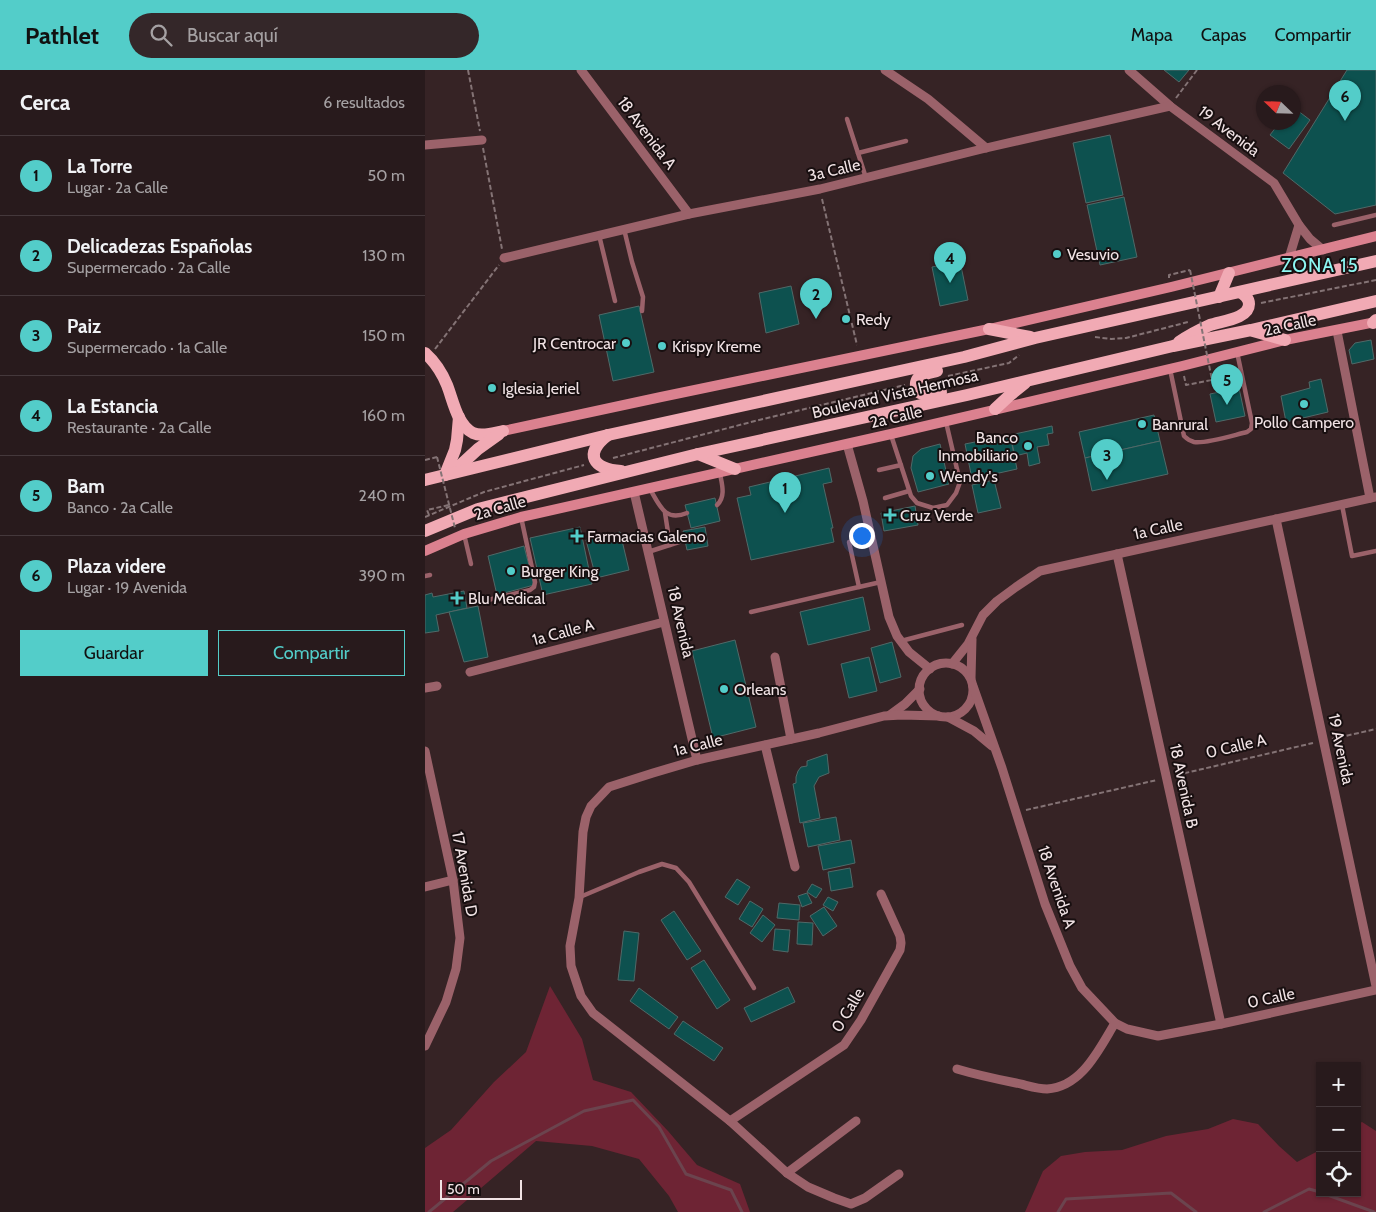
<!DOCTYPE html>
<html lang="es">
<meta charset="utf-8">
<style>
:root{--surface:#281a1c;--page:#342729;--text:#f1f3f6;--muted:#a5a1a3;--line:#44383b;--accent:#53cdc9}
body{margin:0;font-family:Cabin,sans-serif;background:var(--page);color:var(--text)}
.controls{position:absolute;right:15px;bottom:15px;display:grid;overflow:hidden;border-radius:0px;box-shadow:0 1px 4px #0004}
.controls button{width:45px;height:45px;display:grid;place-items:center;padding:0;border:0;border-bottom:1px solid var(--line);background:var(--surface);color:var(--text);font:25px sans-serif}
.compass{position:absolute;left:831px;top:15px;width:45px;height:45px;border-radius:50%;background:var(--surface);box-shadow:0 1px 4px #0004;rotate:293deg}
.scale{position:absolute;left:15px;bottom:12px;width:82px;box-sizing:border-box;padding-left:5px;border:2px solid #f1e3e5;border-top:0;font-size:14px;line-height:18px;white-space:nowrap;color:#f1e3e5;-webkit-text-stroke:4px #180f10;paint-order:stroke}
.you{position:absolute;left:436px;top:465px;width:18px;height:18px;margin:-12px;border:4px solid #fff;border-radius:50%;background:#1a73e8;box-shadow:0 0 0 8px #1a73e833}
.badge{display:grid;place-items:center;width:32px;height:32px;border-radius:50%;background:var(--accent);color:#111;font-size:16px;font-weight:700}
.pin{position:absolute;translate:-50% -41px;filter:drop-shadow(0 1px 2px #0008)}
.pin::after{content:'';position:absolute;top:26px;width:18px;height:15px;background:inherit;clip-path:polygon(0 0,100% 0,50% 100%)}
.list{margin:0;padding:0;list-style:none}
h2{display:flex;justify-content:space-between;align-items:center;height:65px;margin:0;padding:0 20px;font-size:21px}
h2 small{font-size:16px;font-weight:400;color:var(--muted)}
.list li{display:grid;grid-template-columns:32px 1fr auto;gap:15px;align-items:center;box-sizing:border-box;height:80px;padding:0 20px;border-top:1px solid var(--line)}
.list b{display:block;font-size:19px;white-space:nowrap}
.list p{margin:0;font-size:16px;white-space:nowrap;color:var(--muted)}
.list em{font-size:16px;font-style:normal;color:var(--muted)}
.actions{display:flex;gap:10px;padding:15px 20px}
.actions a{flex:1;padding:11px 0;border:1px solid var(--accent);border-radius:0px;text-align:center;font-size:18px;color:var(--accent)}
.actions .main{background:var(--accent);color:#111}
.icon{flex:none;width:28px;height:28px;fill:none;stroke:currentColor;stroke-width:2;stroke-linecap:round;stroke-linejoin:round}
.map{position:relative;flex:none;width:951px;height:1142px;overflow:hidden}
header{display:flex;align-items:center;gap:30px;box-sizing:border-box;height:70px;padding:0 25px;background:var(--accent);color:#111}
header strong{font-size:24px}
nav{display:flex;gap:28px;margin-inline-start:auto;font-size:18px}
.search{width:350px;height:45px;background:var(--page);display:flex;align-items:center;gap:12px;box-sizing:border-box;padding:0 18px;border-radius:28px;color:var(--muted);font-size:19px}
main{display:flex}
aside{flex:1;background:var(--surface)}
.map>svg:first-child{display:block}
</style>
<header>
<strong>Pathlet</strong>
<div class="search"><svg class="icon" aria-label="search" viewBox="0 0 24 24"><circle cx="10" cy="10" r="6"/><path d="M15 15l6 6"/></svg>Buscar aquí</div>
<nav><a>Mapa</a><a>Capas</a><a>Compartir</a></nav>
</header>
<main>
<aside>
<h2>Cerca<small>6 resultados</small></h2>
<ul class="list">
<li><span class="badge">1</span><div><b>La Torre</b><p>Lugar · 2a Calle</p></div><em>50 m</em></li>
<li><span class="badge">2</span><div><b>Delicadezas Españolas</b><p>Supermercado · 2a Calle</p></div><em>130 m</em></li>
<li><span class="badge">3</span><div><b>Paiz</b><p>Supermercado · 1a Calle</p></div><em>150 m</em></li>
<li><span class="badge">4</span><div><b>La Estancia</b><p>Restaurante · 2a Calle</p></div><em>160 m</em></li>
<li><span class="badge">5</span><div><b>Bam</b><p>Banco · 2a Calle</p></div><em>240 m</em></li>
<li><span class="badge">6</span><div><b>Plaza videre</b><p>Lugar · 19 Avenida</p></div><em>390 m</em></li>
</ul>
<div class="actions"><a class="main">Guardar</a><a>Compartir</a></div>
</aside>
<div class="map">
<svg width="951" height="1142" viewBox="0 0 951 1142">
<rect width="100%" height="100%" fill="#362325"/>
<!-- green -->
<g fill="#6e2434">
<path d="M125 916 157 969 168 1010 206 1022 243 1061 272 1095 315 1114 325 1142H253L244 1126 214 1089 167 1076 111 1071 28 1142H0V1078L26 1060 69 1012 101 982Z"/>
<path d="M808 1049 833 1054 854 1076 872 1092 895 1080V1123H932V1054L937 1052 951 1061V1142H600L618 1101 636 1086 660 1082 697 1080 741 1066 783 1059Z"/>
</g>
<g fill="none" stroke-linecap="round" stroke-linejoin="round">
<!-- stream -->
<g stroke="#6b444e" stroke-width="3">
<path d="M897 1123 949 1142"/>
<path d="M4 1142 66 1091 159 1041 208 1030 234 1057 261 1104 306 1120 317 1142"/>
<path d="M633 1142 641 1129 746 1123 771 1142"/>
<path d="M839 1142 884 1119 895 1122"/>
</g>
</g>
<!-- building -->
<g fill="#0d514f" stroke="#506968">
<path d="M739 0H764L754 12Z"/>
<path d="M922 0H951V135L910 144 858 103Z"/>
<path d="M868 37 885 50 864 79 845 65 855 52H868Z"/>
<path d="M685 65 698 125 661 133 648 73Z"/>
<path d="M699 127 712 187 675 195 662 135Z"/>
<path d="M535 191 543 230 515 236 507 197Z"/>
<path d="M366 216 374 254 341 263 334 223Z"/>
<path d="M214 236 229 302 188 311 174 245Z"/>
<path d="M946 270 949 289 927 294 924 280 930 273Z"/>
<path d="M896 309 903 342 861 352 856 326 885 318 884 312Z"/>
<path d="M814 318 820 346 791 352 785 324Z"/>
<path d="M729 345 735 371 660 388 654 362Z"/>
<path d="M627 356 628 363 622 364 624 375 612 377 615 393 604 396 602 383 590 386 585 365Z"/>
<path d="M585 365 592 399 547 409 540 374Z"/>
<path d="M735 371 743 404 667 421 660 388Z"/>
<path d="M515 374 524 414 493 422 486 398 488 386 496 379Z"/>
<path d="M404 398 407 412 398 414 408 458H406L409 472 326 490 312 428 326 425 324 417Z"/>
<path d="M569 410 576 438 553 443 547 415Z"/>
<path d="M290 428 295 451 266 458 260 435Z"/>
<path d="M490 436 493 455 459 461 456 443Z"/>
<path d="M155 457 167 514 118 525 105 468Z"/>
<path d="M280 457 283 476 262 480 258 461Z"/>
<path d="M195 462 204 500 171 508 161 470Z"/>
<path d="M99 476 109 515 72 525 63 486Z"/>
<path d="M39 521 42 538 11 545 14 561 0 563V525L7 523 8 527Z"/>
<path d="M438 527 445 560 383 575 375 542Z"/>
<path d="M53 536 63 587 39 592 24 542Z"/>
<path d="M310 570 331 657 288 668 267 581Z"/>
<path d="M467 572 476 607 455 613 446 578Z"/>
<path d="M444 587 452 621 424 628 416 594Z"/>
<path d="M402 684 404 703 394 707 389 716 395 748 375 753 368 714 371 713V707L373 701 376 697 382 696V691Z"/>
<path d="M411 747 415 770 383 777 378 753Z"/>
<path d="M426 770 430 793 398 800 393 776Z"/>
<path d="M425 798 428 817 406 821 403 802Z"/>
<path d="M312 809 325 817 313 835 300 827Z"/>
<path d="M387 814 397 819 391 828 382 822Z"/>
<path d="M382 823 387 833 377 837 373 826Z"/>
<path d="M403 827 413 832 408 841 398 835Z"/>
<path d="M325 831 338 839 327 857 314 849Z"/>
<path d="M354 833 375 835 374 850 352 848Z"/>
<path d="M399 837 412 856 398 866 385 846Z"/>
<path d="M249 841 276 881 262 890 236 850Z"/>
<path d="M338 845 350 855 337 872 325 863Z"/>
<path d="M373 852 388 853 387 875 372 874Z"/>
<path d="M350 859 365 860 363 882 348 880Z"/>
<path d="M199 861 214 863 209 911 193 910Z"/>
<path d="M279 890 305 930 292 939 266 898Z"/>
<path d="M363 917 370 932 326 952 319 938Z"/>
<path d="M214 918 253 947 244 959 205 931Z"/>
<path d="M258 951 298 978 289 991 249 964Z"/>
</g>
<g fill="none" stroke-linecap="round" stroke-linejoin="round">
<!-- path -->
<g stroke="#847375" stroke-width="2" stroke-dasharray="5 2.5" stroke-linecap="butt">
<path d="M43 0 55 61"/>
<path d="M751 28 772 0"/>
<path d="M58 78 77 179"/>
<path d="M397 129 432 275"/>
<path d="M744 208V205L765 200"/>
<path d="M836 233 951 210"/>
<path d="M670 267 686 269 701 268 763 252"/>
<path d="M10 279 74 195"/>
<path d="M523 306 584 293 594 285"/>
<path d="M759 306 761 315 787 310"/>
<path d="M188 388 330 351 480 315"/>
<path d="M0 390 12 387"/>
<path d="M4 445 2 440 24 435"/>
<path d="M0 447 59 422 159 395"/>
<path d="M907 669 951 659"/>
<path d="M752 705 888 673"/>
<path d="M601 740 732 710"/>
</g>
<!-- lane -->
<g stroke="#9b626a" stroke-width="4.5">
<path d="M422 49 441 108"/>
<path d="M433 83 481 71"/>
<path d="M909 155 951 145"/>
<path d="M199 159 207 192 218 227 217 241"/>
<path d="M174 165 190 231"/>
<path d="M745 299 759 366C762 369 765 371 769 372 781 374 809 365 822 362L826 359 827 353 812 282"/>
<path d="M466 365 486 426 492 433 508 438 522 435 531 423 535 412 521 352"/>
<path d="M454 400 476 395"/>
<path d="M225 419C235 436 240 452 262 443"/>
<path d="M460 428 484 421"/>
<path d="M292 435C301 427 297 414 295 404"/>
<path d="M917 435 927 486 951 481"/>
<path d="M240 443 245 475"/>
<path d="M39 464 46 494"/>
<path d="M424 472 434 517"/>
<path d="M223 482 254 472"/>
<path d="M0 506 5 505"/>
<path d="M57 529 63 530 105 520 109 517 110 512 96 447"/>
<path d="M326 542 425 519 456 512"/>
<path d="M476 571 537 555"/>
<path d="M155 827 214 802 237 794 251 798 264 812 329 918"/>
</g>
<!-- street -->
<g stroke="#9b626a" stroke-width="9">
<path d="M156 0 264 144"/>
<path d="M460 0 503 29 561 78"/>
<path d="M704 0 745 36 849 113 874 155 885 169 898 180"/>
<path d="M0 75 57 70"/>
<path d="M79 188 264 144 395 119 561 78 745 36"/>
<path d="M864 188 874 155"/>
<path d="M912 261 945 428"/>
<path d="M422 374 438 431 464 547 472 566 484 582 505 599"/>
<path d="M209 422 272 690"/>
<path d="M851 449 951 916"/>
<path d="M692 484 796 954"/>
<path d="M350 587 366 669"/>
<circle cx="521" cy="620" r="27"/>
<path d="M527 594 543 574 558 545 572 531 591 517 615 501 951 427"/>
<path d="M45 602 239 552"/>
<path d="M546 608 547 569"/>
<path d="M548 616 577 698 620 834 645 896 657 918 690 953 702 959 733 966 796 954 951 920"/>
<path d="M0 618 12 616"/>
<path d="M465 645 480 634 495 619"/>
<path d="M523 647 549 661 567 676"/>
<path d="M340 675 370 797"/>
<path d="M0 681 28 810 35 868 31 899 21 932 0 976"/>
<path d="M0 817 28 810"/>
<path d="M532 999C552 1005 571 1009 591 1013 601 1015 612 1019 622 1019 657 1017 674 979 690 953"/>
<path d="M305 1051 419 975 436 950 475 880 476 873 475 866 456 824"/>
<path d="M362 1103 431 1051"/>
<path d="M474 1104 440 1128 426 1134 409 1128 383 1117 362 1103 305 1051 168 943 156 926 146 896 145 876 154 828 158 762 161 747 166 736 184 717 228 703 272 690 394 663 459 646 477 645 514 646"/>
</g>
<!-- secondary -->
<g stroke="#db818f" stroke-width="10">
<path d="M78 361 236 327 564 259 746 217 951 166"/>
<path d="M0 481 39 464 96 447 466 364 757 296 860 270 951 252"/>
</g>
<!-- primary -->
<g stroke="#f1aab4" stroke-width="12">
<path d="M794 227 804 203"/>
<path d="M948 253 951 250"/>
<path d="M564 259 605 267"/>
<path d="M828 261 860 270"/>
<path d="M754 272C764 265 774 260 785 255 796 251 824 249 824 234 824 228 820 225 815 222"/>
<path d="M0 283C10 292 17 303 22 315 28 330 32 355 48 363 57 367 69 363 78 361"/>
<path d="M512 301C500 304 487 305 492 321 499 327 508 324 516 322"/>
<path d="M570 339 584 326 600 313"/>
<path d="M183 365C158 384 168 399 196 401"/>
<path d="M273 384 310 399"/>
<path d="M28 402 53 379 74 364"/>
<path d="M20 405 30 380 32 370 34 347"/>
<path d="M0 410 183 365 539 287 610 268 951 191"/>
<path d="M0 461 53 439 273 384 542 325 748 276 826 260 951 231"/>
</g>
<!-- path-bridge -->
<g stroke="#847375" stroke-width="2" stroke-dasharray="5 2.5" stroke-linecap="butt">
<path d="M765 200 787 310"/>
<path d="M12 387 30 458"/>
</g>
</g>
<!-- markers -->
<g fill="#53cdc9" stroke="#180f10" stroke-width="2">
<circle cx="632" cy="184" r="5"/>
<circle cx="421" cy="249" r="5"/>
<circle cx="201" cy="273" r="5"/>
<circle cx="237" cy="276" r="5"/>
<circle cx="67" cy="318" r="5"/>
<circle cx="879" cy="334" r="5"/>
<circle cx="717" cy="354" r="5"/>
<circle cx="603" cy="376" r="5"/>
<circle cx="505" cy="406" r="5"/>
<path d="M462.5 437.5h5v5h5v5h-5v5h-5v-5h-5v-5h5z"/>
<path d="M149.5 458.5h5v5h5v5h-5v5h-5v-5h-5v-5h5z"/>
<circle cx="86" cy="501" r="5"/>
<path d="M29.5 520.5h5v5h5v5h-5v5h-5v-5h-5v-5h5z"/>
<circle cx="299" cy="619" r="5"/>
</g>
<g text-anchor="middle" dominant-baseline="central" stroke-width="4" stroke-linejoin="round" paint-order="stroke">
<!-- street labels -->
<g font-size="16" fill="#f1e3e5" stroke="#180f10">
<text transform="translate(804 61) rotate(37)">19 Avenida</text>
<text transform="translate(222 63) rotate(53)">18 Avenida A</text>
<text transform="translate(409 100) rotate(-13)">3a Calle</text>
<text transform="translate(865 255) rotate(-12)">2a Calle</text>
<text transform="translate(470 324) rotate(-13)">Boulevard Vista Hermosa</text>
<text transform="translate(471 347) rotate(-13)">2a Calle</text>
<text transform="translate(75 438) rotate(-16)">2a Calle</text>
<text transform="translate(733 459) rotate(-12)">1a Calle</text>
<text transform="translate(256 552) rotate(77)">18 Avenida</text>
<text transform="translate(138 562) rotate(-15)">1a Calle A</text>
<text transform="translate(273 675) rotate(-14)">1a Calle</text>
<text transform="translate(811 676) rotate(-13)">0 Calle A</text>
<text transform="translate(916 679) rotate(78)">19 Avenida</text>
<text transform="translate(759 716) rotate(78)">18 Avenida B</text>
<text transform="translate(40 804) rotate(80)">17 Avenida D</text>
<text transform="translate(632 817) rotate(71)">18 Avenida A</text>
<text transform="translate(846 928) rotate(-12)">0 Calle</text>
<text transform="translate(423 940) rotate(-59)">0 Calle</text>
</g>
<!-- poi labels -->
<g font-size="16" fill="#f1e3e5" stroke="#180f10" text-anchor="start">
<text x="642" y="184">Vesuvio</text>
<text x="431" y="249">Redy</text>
<text x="191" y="273" text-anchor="end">JR Centrocar</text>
<text x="247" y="276">Krispy Kreme</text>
<text x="77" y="318">Iglesia Jeriel</text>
<text x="879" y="352" text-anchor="middle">Pollo Campero</text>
<text x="727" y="354">Banrural</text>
<text x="593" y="367" text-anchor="end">Banco<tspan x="593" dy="18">Inmobiliario</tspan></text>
<text x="515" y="406">Wendy's</text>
<text x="475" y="445">Cruz Verde</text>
<text x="162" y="466">Farmacias Galeno</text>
<text x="96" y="501">Burger King</text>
<text x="43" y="528">Blu Medical</text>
<text x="309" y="619">Orleans</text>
</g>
<!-- quarter labels -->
<g font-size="19" letter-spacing="1" fill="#8df8f3" stroke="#180f10">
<text x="895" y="195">ZONA 15</text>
</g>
</g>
</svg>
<div class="controls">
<button>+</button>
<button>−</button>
<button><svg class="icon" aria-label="locate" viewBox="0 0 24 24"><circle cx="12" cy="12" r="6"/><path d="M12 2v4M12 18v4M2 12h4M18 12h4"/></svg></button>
</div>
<svg class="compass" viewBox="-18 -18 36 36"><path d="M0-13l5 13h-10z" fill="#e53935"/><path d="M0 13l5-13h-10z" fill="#a5a1a3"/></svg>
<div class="scale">50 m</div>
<div class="you"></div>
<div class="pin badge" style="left:360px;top:443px">1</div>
<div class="pin badge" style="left:391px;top:249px">2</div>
<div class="pin badge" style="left:682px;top:410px">3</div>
<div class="pin badge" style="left:525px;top:213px">4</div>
<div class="pin badge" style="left:802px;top:335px">5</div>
<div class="pin badge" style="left:920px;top:51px">6</div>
</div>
</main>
